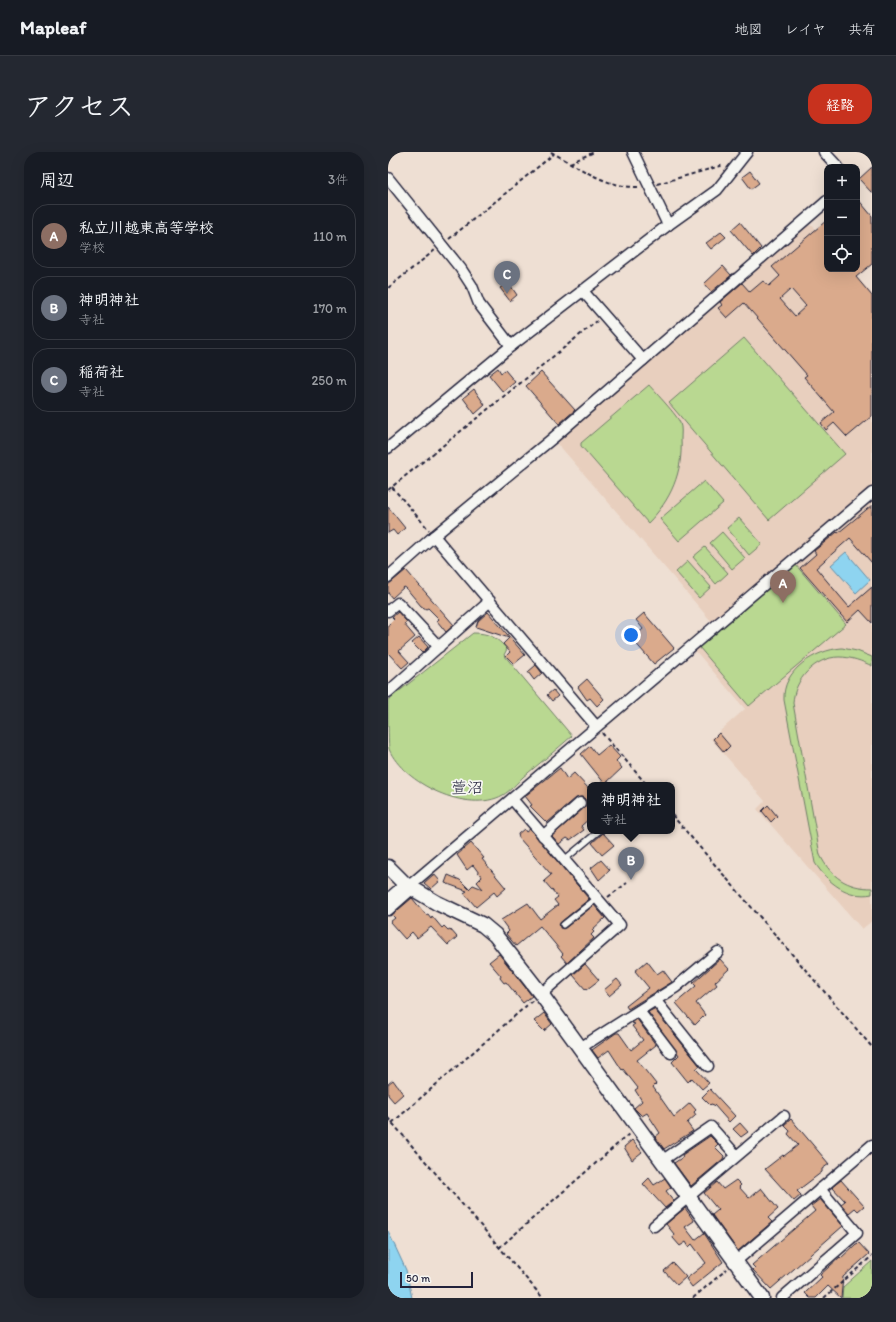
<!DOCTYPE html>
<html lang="ja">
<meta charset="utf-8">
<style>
:root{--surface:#171b24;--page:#242831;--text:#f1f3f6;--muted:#9ea1a6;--line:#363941;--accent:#c8321e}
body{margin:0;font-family:Itim,"Klee One",sans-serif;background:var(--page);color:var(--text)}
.controls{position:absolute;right:12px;top:12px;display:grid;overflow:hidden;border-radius:8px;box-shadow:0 4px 16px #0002}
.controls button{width:36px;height:36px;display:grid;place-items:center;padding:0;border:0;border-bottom:1px solid var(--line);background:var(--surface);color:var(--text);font:20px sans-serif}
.scale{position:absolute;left:12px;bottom:10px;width:73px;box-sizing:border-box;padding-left:4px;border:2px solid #22223b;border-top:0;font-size:11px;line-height:14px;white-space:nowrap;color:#22223b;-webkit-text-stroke:3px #f6f6f2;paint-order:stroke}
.you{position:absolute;left:243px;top:483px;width:14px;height:14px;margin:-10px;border:3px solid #fff;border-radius:50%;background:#1a73e8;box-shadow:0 0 0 6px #1a73e833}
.badge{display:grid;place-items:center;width:26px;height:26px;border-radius:50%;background:var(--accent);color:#fff;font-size:13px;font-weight:700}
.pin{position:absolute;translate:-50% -33px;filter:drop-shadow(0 1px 2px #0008)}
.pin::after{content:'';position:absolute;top:21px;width:14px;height:12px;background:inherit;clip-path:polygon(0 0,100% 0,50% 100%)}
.popup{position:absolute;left:199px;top:630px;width:88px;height:52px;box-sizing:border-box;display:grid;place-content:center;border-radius:8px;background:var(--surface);filter:drop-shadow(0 1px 3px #0005);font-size:13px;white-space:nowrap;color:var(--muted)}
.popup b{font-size:15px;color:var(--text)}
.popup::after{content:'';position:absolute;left:50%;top:100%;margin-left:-8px;border:8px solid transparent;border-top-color:var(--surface)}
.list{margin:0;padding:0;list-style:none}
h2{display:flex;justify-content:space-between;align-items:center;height:52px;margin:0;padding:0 16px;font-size:17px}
h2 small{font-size:13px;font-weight:400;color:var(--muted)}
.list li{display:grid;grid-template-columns:26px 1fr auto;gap:12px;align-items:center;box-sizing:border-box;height:64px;margin:0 8px 8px;padding:0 8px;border:1px solid var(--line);border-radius:16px}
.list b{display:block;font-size:15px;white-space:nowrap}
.list p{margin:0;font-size:13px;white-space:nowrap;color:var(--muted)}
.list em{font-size:13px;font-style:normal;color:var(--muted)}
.icon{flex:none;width:22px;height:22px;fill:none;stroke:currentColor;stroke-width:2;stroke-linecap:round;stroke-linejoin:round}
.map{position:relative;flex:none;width:484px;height:1146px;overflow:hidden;border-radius:16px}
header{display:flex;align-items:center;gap:24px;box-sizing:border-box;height:56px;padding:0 20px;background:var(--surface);border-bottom:1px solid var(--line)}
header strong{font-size:19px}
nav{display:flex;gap:22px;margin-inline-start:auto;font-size:14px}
.intro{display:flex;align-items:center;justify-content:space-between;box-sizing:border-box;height:96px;padding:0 24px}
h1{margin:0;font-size:28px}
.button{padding:10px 18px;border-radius:16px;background:var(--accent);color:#fff;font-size:14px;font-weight:700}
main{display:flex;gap:24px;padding:0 24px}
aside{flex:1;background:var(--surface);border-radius:16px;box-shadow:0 4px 16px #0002}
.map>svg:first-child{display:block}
</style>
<header>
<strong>Mapleaf</strong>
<nav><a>地図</a><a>レイヤ</a><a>共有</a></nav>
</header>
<div class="intro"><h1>アクセス</h1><a class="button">経路</a></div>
<main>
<aside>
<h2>周辺<small>3件</small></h2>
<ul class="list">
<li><span class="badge" style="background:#8d6e63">A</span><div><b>私立川越東高等学校</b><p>学校</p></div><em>110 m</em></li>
<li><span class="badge" style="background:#6b7280">B</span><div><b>神明神社</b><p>寺社</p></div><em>170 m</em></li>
<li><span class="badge" style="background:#6b7280">C</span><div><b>稲荷社</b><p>寺社</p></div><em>250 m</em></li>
</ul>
</aside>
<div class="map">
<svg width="484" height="1146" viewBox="0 0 484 1146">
<rect width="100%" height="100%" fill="#eedfd3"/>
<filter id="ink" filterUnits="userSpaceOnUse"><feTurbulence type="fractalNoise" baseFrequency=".025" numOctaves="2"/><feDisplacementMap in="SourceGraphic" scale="8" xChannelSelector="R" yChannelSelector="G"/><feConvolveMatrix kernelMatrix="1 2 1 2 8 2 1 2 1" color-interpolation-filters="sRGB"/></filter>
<g filter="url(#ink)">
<!-- built -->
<path fill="#e8cfbe" d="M420 73 425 74 439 91V117H462L484 142V769L474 777 369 657 377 649 323 587 357 557 306 497 330 477 170 292V289Z"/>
<!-- green -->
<g fill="#b9d891" stroke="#6e7d66">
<path d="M356 186 457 302 381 368 281 251Z"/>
<path d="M261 233C267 240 290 264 292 271 294 276 293 282 293 287 295 320 283 348 260 371L193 294V291Z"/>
<path d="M316 329 335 351 291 389 272 367Z"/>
<path d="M351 366 374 392 361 403 339 376Z"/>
<path d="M334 380 357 406 344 417 322 391Z"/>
<path d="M317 395 340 421 328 432 305 405Z"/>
<path d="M300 409 323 435 311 446 288 420Z"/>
<path d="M407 412 458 472 361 554 311 495Z"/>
<path d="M85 481C101 481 108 485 119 497L116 503 184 584C168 598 151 612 135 625 129 631 122 639 115 643 80 663 15 631 1 597 0 587 0 560 0 548Z"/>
<path d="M454 496 469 499 484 505V514C474 509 463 505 451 505 427 505 406 528 405 551L432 703C443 725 459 736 484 736V742C460 747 439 730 427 711L396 548C394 518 427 498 454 496Z"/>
<path d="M484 1109V1146H454L455 1135Z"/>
</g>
<!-- water -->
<g fill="#8ed4f0" stroke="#638da8">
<path d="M458 400 482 428 468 441 443 413Z"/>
<path d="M0 1079 18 1118 24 1146H0Z"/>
</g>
<!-- building -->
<g fill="#daaa8c" stroke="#22223b" fill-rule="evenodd">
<path d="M484 15V41L471 27Z"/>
<path d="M362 19 371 31 363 37 354 25Z"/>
<path d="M469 46 484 64V112L468 125 484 144V264L459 285 446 271 438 278 433 271 446 260 416 225 419 223 356 151 339 166 330 156 334 153 332 150 354 131 362 140 375 129 381 134 392 124 384 115 439 68V117H469ZM403 137 418 154 407 164 392 147Z"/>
<path d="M352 70 373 96 365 104 343 78Z"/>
<path d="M333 80 338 85 323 97 318 91Z"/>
<path d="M335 114 343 123 346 121 323 140 316 132Z"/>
<path d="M120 130 129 143 122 149 112 136Z"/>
<path d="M110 216 113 221 117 218 127 230 115 240 101 223Z"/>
<path d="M153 220 187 258 171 272 138 234Z"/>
<path d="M86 237 97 253 87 262 75 246Z"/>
<path d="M484 353V411L462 386 428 416 461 455 484 435V471L472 458 459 470 412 416 428 402 426 399 449 380 450 381Z"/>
<path d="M0 355 17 376 9 383 5 378 0 381Z"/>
<path d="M18 418 66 473 58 480 49 469 51 467 40 456 38 457 33 454 18 436 16 435 4 446 0 441V433Z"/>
<path d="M10 460 19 470 16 472 27 485 11 499 21 510 14 516 0 501V473L6 467 4 465Z"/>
<path d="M100 460 137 503 126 512 118 504 122 500 115 492 121 486 88 475 90 469Z"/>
<path d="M256 461 286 496 266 512 244 487 255 477 248 468Z"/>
<path d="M31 485 40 495 34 501 24 491Z"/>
<path d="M148 513 154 521 146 528 140 520Z"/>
<path d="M199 527 216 547 209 554 202 546 199 548 190 535Z"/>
<path d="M165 538 170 544 164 549 159 543Z"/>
<path d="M331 581 342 594 336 600 325 587Z"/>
<path d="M221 593 232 605 228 609 234 616 217 632 193 602 202 594 209 603Z"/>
<path d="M172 616 179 627 186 621 202 638V666L193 674 196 678 182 688 179 686 171 692 164 684 196 656 198 653 197 647 194 645 188 646 159 671 142 654 144 653 137 644Z"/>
<path d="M380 653 389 664 383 670 374 659Z"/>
<path d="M136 677 138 680 142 677 201 747 173 770 172 776H177L206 753 217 766 204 778 206 780 203 783 206 786 179 811 173 804 175 802 167 792 152 774 128 794 118 782 121 779 113 768 140 751 152 767 170 753 166 748 170 745 156 729 163 723 161 720 131 686 130 682Z"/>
<path d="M215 681 226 693 214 703 204 691Z"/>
<path d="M83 691 96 706 94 707 118 736 109 744 106 740 88 755 76 741 79 739 57 731 60 723 72 728 81 737 85 733 95 737 89 730 94 725 85 713 79 718 69 703Z"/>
<path d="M213 708 222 718 211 728 203 716Z"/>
<path d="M46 722 52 729 43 737 36 731Z"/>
<path d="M24 746 38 763 40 762 43 766 44 764 54 776 56 774 60 778 62 777 69 785 60 793 43 775 29 786 24 780 17 787 2 770 7 766 4 763Z"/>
<path d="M111 802 144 844 135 851 118 830 116 831 112 826 113 824 101 810Z"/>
<path d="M332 807 341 817 327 830 329 833 308 851 317 863 307 873 288 851 308 834 305 831Z"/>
<path d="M259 809 269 822 275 818 284 830 240 857 238 854 261 836 247 819Z"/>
<path d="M197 812 211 828 198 838 185 823Z"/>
<path d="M229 827 234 833 221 844 216 838Z"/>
<path d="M266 857 312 914 308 917 321 931 314 937 304 926 300 930 284 910 291 903 260 860Z"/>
<path d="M156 861 164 872 156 879 146 869Z"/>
<path d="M249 867 268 893 249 908 268 932 265 935 286 965 302 951 308 958 306 960 308 963 299 971 305 979 276 997 267 985 272 981 259 961 254 964 246 956 254 949 247 938 250 936 235 917 234 918 221 898 210 906 204 898 228 881H231L243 898 255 888 244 874 247 872 244 871Z"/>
<path d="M5 928 15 942 6 950 0 943V932Z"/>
<path d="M322 937 347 964 341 970 326 953 323 952 322 953 314 945Z"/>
<path d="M403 967 441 1012 434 1017V1020L409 1039 413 1043 406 1049 377 1017 395 1003 396 1004 410 993 400 982 402 979 396 973Z"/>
<path d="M352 971 360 980 353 985 345 977Z"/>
<path d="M322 984 330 992 327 995 336 1004 335 1007 303 1034 286 1011 295 1005 294 1003Z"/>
<path d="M244 988 254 1000 244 1008 236 995Z"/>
<path d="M261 1026 266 1033 277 1026 283 1035 278 1039 286 1049 277 1056 255 1032Z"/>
<path d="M348 1028 353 1033 351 1035 361 1046 373 1036 390 1057 380 1066 384 1070 350 1099 324 1063 330 1058 316 1041 329 1030 335 1037Z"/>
<path d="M453 1028 476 1054 470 1059 467 1056 461 1061 453 1052 457 1049 444 1035Z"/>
<path d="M432 1047 455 1074 383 1137 365 1118 367 1116 364 1113 427 1059 423 1054Z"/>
<path d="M297 1056 306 1069 297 1075 307 1088 316 1081 335 1110 304 1135 298 1127 318 1111 304 1092 301 1095 298 1090 292 1094 285 1086 286 1082 278 1072Z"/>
<path d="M471 1091 481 1102 455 1125 453 1146 440 1134 428 1146H422L417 1141 434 1125 432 1123 452 1105 453 1106 468 1092Z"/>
<path d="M285 1111 298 1125 289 1133 276 1119Z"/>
</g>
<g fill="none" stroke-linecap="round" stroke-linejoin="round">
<!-- lane casing -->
<g stroke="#22223b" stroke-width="8">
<g id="lane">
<path d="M176 708 211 679"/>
<path d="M175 773 209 746"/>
</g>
</g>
<!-- street casing -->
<g stroke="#22223b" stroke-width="13">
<g id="street">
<path d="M245 0 280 73"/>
<path d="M436 0 450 15"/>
<path d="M0 26 73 117 84 134 91 152 123 194"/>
<path d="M194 138 255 208"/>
<path d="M0 296 123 194 280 73 329 38 359 0"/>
<path d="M46 384 208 574"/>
<path d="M0 425 46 384 165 286 439 49"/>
<path d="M0 459 10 451 51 495"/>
<path d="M0 540 102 449"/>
<path d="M124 647 232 773 153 842"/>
<path d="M155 684 192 651"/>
<path d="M21 734 484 341"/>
<path d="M0 747 17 732"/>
<path d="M0 758 25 736"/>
<path d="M268 849 320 914"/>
<path d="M251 859 283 901"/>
<path d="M192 896 288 835 330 800"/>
<path d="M275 1008 323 975 348 1003"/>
<path d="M266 1074 396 964"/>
<path d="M347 1110 484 993"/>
<path d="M394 1146 469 1081 432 1037"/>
</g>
</g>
<!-- secondary casing -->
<g stroke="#22223b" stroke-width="17">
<path id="secondary" d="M0 715 17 732 49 751 95 773 107 783 153 842 374 1146"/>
</g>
<!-- path -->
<g stroke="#22223b" stroke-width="2" stroke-dasharray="4 3" stroke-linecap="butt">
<path d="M163 0C191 15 218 36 251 35"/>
<path d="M182 11 206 0"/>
<path d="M269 32 336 13"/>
<path d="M61 87 166 2"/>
<path d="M0 136 47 98"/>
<path d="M4 335 41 378"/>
<path d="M0 338 209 169"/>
<path d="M214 581 259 633"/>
<path d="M284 663 484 895"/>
<path d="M220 745 239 731"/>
<path d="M0 966 155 1146"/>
<path d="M4 971 145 848"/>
<path d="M111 1096 241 982"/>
<path d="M305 1146 339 1117"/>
<path d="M436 1146 484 1104"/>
</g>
<!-- lane -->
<use href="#lane" stroke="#f6f6f2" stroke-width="5"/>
<!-- street -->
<use href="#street" stroke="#f6f6f2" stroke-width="10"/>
<!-- secondary -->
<use href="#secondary" stroke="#f6f6f2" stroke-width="14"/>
</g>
</g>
<g text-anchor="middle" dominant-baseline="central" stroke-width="3.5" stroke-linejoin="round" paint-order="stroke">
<!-- quarter labels -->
<g font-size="16" fill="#22223b" stroke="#f6f6f2">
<text x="79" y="635">萱沼</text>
</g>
</g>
</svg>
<div class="controls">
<button>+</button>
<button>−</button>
<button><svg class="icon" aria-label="locate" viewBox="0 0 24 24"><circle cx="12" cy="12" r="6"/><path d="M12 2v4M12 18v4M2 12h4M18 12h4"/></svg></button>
</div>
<div class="scale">50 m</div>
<div class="you"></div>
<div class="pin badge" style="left:395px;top:451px;background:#8d6e63">A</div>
<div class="pin badge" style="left:243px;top:728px;background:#6b7280">B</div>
<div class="popup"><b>神明神社</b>寺社</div>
<div class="pin badge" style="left:119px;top:142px;background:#6b7280">C</div>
</div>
</main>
